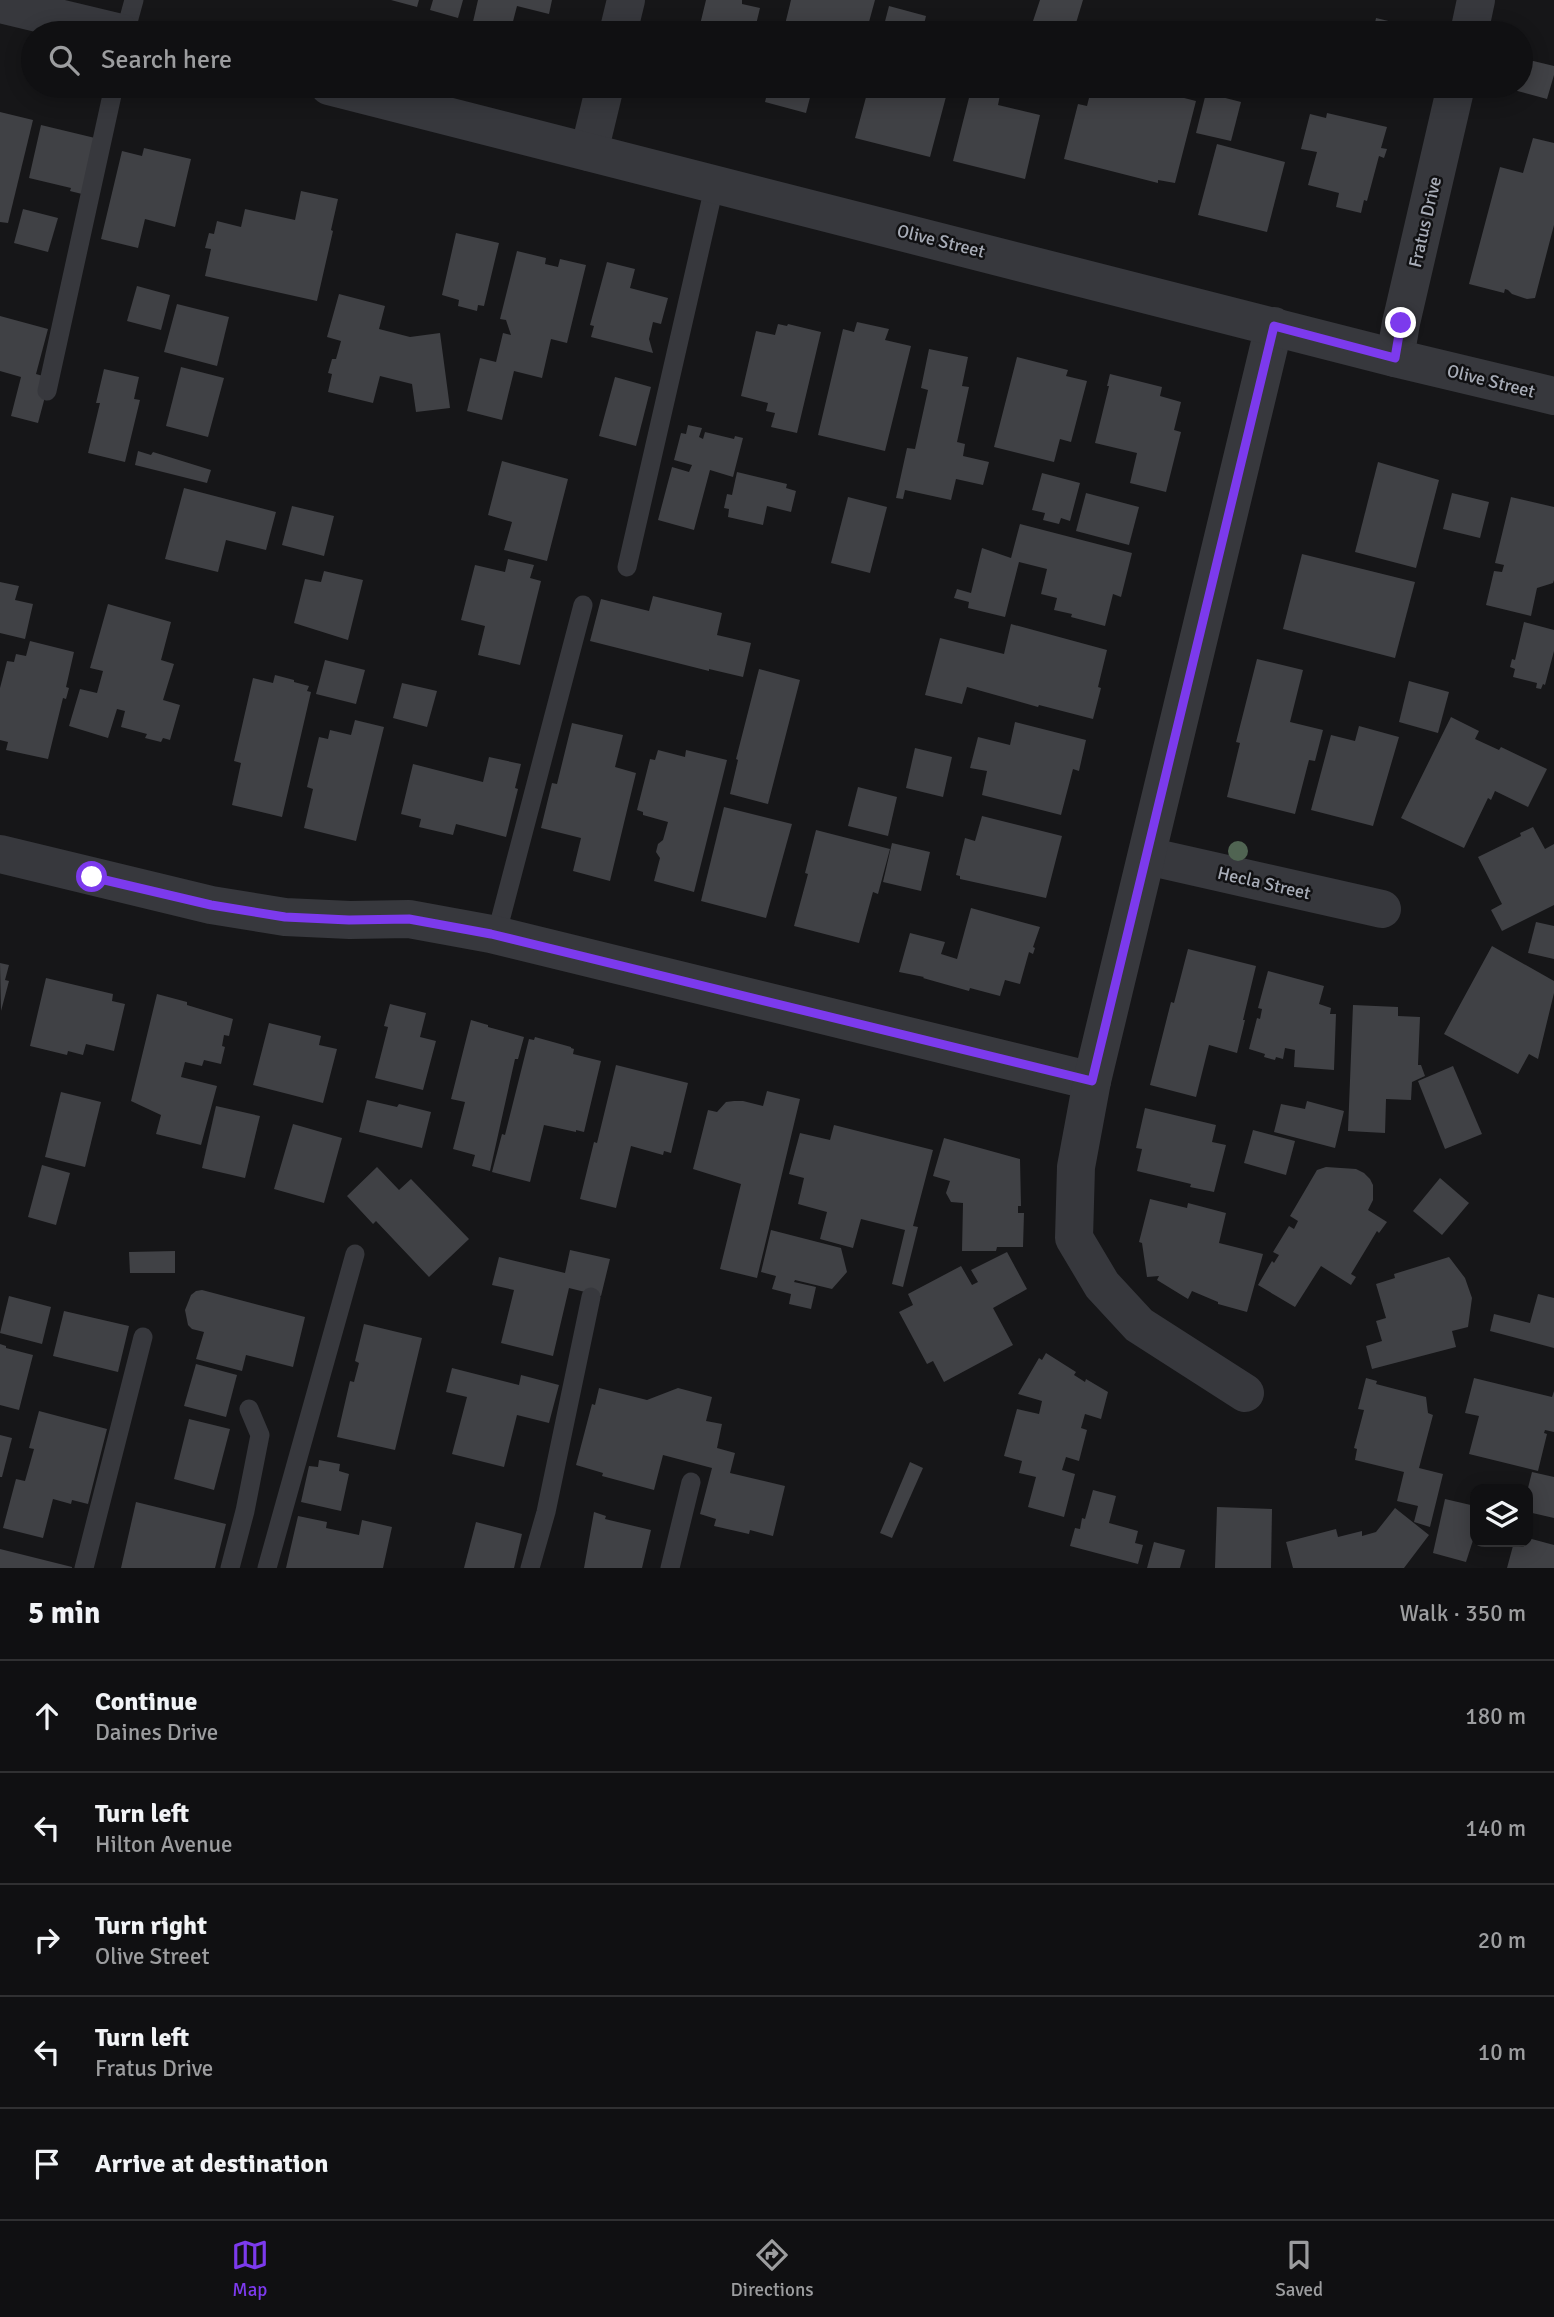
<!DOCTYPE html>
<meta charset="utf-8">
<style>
:root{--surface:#101012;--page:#1e1e20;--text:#f1f3f6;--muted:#9c9d9f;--line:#303032;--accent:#7c3aed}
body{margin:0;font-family:Signika,sans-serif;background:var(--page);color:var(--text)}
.controls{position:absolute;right:21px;bottom:21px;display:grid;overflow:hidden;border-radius:14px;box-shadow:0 4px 18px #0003}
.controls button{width:63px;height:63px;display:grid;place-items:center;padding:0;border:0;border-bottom:2px solid var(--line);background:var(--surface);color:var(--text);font:35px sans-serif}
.stop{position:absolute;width:21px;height:21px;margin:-16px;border:5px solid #7c3aed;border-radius:50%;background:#fff}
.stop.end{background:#7c3aed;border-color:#fff;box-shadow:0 2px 7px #0008}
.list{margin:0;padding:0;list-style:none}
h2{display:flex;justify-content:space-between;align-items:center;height:91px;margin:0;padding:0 28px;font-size:30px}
h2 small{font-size:23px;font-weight:400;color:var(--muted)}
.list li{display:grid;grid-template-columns:46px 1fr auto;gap:21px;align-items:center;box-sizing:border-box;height:112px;padding:0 28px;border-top:2px solid var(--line)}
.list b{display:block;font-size:26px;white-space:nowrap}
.list p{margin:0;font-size:23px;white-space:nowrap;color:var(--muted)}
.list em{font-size:23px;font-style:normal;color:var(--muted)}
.icon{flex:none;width:38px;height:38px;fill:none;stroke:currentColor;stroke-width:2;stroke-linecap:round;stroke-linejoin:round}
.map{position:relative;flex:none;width:1554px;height:1568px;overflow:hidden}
.search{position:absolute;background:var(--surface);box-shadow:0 4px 18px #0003;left:21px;right:21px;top:21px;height:77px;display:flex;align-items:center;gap:18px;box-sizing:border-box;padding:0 24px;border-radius:38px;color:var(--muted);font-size:26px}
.sheet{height:651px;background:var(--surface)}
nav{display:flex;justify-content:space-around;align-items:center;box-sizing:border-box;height:98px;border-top:2px solid var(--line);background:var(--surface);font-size:19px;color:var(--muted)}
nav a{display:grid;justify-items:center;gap:4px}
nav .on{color:var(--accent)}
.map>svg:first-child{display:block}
</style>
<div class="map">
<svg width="1554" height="1568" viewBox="0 0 1554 1568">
<rect width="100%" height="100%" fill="#161618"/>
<!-- building -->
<g fill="#404145">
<path d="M391 0H419L417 7Z"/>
<path d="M433 0H463L458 18 430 10Z"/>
<path d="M478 0H552L549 14 517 6 510 33H500L472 26Z"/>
<path d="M706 0H742V4L760 8 754 33H698Z"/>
<path d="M791 0H875L866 33H783Z"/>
<path d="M1040 0H1083L1073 33 1033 21Z"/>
<path d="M889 6 926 16 922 33H882Z"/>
<path d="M1376 18 1413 27 1411 33H1373Z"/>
<path d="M1521 58 1554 66V75L1547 99 1506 88V86H1521Z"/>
<path d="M769 86H813L806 113 765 102Z"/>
<path d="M869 86H945L943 92 947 93 930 157 855 138Z"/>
<path d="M972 86H989L988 87 1001 90 998 105 1040 115 1025 179 953 161Z"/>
<path d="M1092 86H1137L1196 101 1175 183 1158 180V183L1064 159 1078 104 1087 106Z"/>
<path d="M1206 93 1241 102 1231 141 1196 133Z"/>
<path d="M0 112 33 120 8 223 0 222Z"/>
<path d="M1327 113 1387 127 1381 148 1387 149 1384 158 1379 156 1367 201 1364 200 1361 213 1336 207 1339 193 1308 185 1317 152 1301 149 1310 114 1326 118Z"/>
<path d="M41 125 95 138 82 194 70 191 71 188 29 178Z"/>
<path d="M1533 138 1554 143V225L1535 298 1527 299 1512 294 1508 290 1505 289 1504 293 1469 284 1500 167 1523 173Z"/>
<path d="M1217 144 1285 162 1267 232 1198 215Z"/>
<path d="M144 148 191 159 175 227 145 219 138 248 101 239 122 151 142 156Z"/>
<path d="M301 191 338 199 331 230 333 231 317 301 205 276 211 249 205 248 209 233 214 234 217 221 241 227 245 209 295 220Z"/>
<path d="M23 209 58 218 48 252 14 243Z"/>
<path d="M456 233 499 243 484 306 478 305 477 311 458 306 459 300 442 295Z"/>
<path d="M517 251 546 258 545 264 558 267 560 259 586 265 567 343 551 339 542 378 514 371 502 420 467 411 480 358 496 362 503 333 511 335 506 320 500 319Z"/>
<path d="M607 262 635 269 630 288 668 298 661 324 653 322 649 339 653 353 591 337 594 326 590 325Z"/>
<path d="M137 286 170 295 161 330 127 321Z"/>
<path d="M339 294 385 306 379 329 410 337 440 333 450 408 416 412 412 384 380 376 373 403 328 392 332 374 328 373 332 359H336L341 341 327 337Z"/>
<path d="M177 304 229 317 217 366 164 352Z"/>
<path d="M0 316 48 329 36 374 50 378 38 423 11 416 21 377 0 371Z"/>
<path d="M857 322 889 329 885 340 911 346 885 451 818 435 843 329 854 332Z"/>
<path d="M778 324 787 326 788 324 821 332 797 433 771 427 775 413 766 411 768 403 741 396 756 331 775 335Z"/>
<path d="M929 349 968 357 962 386 969 387 957 442 965 444 963 456 989 462 983 485 956 479 951 500 905 490 903 499 896 498 907 448 915 449 928 390 921 388Z"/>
<path d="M1017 357 1068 370 1066 376 1087 381 1071 442 1060 439 1054 462 994 447Z"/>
<path d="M181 367 224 378 208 437 166 426Z"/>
<path d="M104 369 139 377 134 399 140 400 125 462 88 453 100 403H96Z"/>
<path d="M1110 374 1162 387 1160 396 1181 402 1174 430 1181 432 1166 492 1130 483 1137 453 1095 443 1109 386H1107Z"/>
<path d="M615 377 651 387 636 446 599 436Z"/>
<path d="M688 425 702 428 699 437 703 439 705 432 734 439 735 436 743 438 733 477 710 470 694 530 658 520 672 467 689 472 692 465 674 460 681 433 686 434Z"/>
<path d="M138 451 151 455 153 452 211 470 207 483 135 465Z"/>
<path d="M502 461 568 479 547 561 504 550 512 522 488 515Z"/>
<path d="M1378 462 1439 480 1416 568 1355 552Z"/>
<path d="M737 472 787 484 786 488 796 491 791 512 767 506 763 525 728 517 729 509 724 508 727 494 732 495Z"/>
<path d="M1042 473 1080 483 1070 521 1061 518 1059 524 1043 520 1045 513 1032 510Z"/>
<path d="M184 488 276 512 266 550 226 540 218 572 165 559Z"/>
<path d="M1086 493 1139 507 1129 545 1076 531Z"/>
<path d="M1452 493 1489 502 1480 538 1443 529Z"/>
<path d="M848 497 887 507 870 573 831 563Z"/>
<path d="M1511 497 1554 507V580L1553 583 1537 588 1531 616 1486 605 1494 571 1502 572 1504 565 1495 563Z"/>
<path d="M292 506 334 516 324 556 282 545Z"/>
<path d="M1020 524 1132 553 1121 597 1113 594 1105 626 1071 617 1072 614 1054 610 1057 598 1041 594 1047 569 1019 562 1005 617 968 608 969 602 954 598 957 589 971 593 982 548 1011 558Z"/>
<path d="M1302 554 1415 582 1395 658 1283 629Z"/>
<path d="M508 559 534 565 530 578 541 581 520 665 478 655 485 626 461 620 475 565 505 572Z"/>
<path d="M324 571 363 580 348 640 294 623 305 579 321 582Z"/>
<path d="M0 582 19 586 15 600 33 604 25 639 0 633Z"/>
<path d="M653 596 722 613 717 635 751 643 743 677 709 669V671L590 641 601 599 649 611Z"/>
<path d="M108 604 171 622 161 660 174 664 163 700 180 705 170 740 163 738 161 742 145 738 147 734 121 727 125 711 117 709 108 738 69 726 80 689 97 693 103 671 90 668Z"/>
<path d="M1524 622 1554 630V651L1545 685 1543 684 1541 689 1536 688 1537 683 1513 677 1515 669 1510 667 1512 659 1515 660Z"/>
<path d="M1011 624 1107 650 1098 687 1101 688 1093 719 1039 705 1038 707 967 687 962 704 925 695 940 638 1004 654Z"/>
<path d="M30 641 74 652 66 687 69 688 66 699 63 698 48 759 6 750 8 742 0 740V688L7 661 14 662 16 654 26 656Z"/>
<path d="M1257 659 1303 670 1290 722 1323 730 1315 761 1309 760 1295 814 1227 797 1240 743 1236 742Z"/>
<path d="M325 660 365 670 356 704 316 694Z"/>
<path d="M759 669 800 680 768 804 730 794 738 760 736 759Z"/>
<path d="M275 675 294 680V682L309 686 307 691 311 692 282 817 232 805 241 763 234 761 253 678 273 683Z"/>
<path d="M1409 681 1449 692 1438 733 1399 722Z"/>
<path d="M402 683 437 691 427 727 393 718Z"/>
<path d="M1451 717 1479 731 1475 739 1499 750 1501 747 1547 769 1528 807 1495 791 1491 800 1488 798 1464 848 1401 818Z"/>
<path d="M355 720 384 727 356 841 304 828 313 789 307 787 319 737 328 739 330 730 351 735Z"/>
<path d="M1015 722 1086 740 1079 771 1073 769 1061 815 982 795 987 771 970 768 978 737 1010 745Z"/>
<path d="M572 723 623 735 615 767 636 773 610 881 573 871 581 838 541 828 552 783 557 784Z"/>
<path d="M1359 726 1399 737 1373 826 1311 810 1331 735 1355 741Z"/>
<path d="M915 748 952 757 943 797 906 788Z"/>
<path d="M658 750 685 757 686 750 727 760 694 892 654 881 660 858 656 852 658 844 663 840 668 822 643 815V812L637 810 650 759 655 760Z"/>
<path d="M489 757 521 764 515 788 518 789 506 837 456 824 453 835 419 827 421 819 401 814 413 764 483 782Z"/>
<path d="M858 787 897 797 888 836 848 826Z"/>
<path d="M724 807 792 824 766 918 701 901Z"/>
<path d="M982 816 1062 836 1046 898 960 879V876L956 875 965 838 975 841Z"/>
<path d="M1533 827 1545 849 1554 844V905L1502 931 1491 910 1502 904 1478 857 1521 836 1520 833Z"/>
<path d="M816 830 890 849 878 894 873 892 859 943 794 926 808 874 805 873Z"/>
<path d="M892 843 930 852 921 891 883 882Z"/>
<path d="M971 908 1040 927 1033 947 1035 948 1033 954 1029 952 1020 984 1005 980 1000 996 970 988 969 991 923 978 924 977 899 972 910 933 945 942 941 954 957 959Z"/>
<path d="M1536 922 1554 926V959L1528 953Z"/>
<path d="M1492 946 1554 981V993L1538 1059 1529 1054 1518 1074 1444 1034Z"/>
<path d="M1188 949 1256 966 1243 1020H1245L1237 1053 1209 1045 1196 1097 1150 1085 1171 1002 1174 1003Z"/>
<path d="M0 963 9 965 5 980 9 981 1 1011Z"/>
<path d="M1268 971 1324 986 1319 1004 1331 1008 1330 1014H1336L1334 1070 1294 1067 1295 1050 1285 1048 1283 1059 1276 1057 1275 1060 1264 1057 1265 1054 1249 1049 1257 1018 1260 1019 1262 1009 1258 1008Z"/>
<path d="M46 978 113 994 112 1001 125 1004 114 1051 86 1044 83 1055 68 1051 67 1055 30 1046Z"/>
<path d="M157 994 187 1002V1005L233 1019 229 1036 224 1035 222 1046 225 1047 221 1064 204 1060 202 1066 185 1062 181 1077 217 1086 201 1145 156 1134 161 1115 131 1101Z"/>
<path d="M390 1004 426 1013 420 1037 436 1041 423 1090 375 1078 388 1027 384 1026Z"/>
<path d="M1353 1005 1398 1007V1016L1420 1017 1418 1065H1421L1425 1076 1412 1082 1411 1100 1386 1099 1385 1133 1348 1131Z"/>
<path d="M471 1020 488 1025V1027L524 1037 518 1059H515L490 1171 472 1166 475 1155 453 1149 465 1102 451 1099Z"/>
<path d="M269 1023 321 1036 319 1045 337 1049 323 1103 253 1085Z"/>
<path d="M535 1037 571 1047V1048L574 1049 573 1054 601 1061 584 1132 576 1130V1132L544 1125 530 1182 492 1172 502 1134 505 1135 529 1039 534 1040Z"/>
<path d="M616 1065 688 1083 671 1153 664 1151 663 1155 631 1146 616 1208 580 1199 594 1142 597 1143Z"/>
<path d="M1453 1066 1482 1134 1445 1149 1418 1081Z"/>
<path d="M767 1091 800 1099 757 1278 720 1269 741 1184 693 1169 708 1110 717 1112 726 1102 734 1101H743L763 1106Z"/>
<path d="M61 1092 101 1102 85 1167 45 1157Z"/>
<path d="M367 1100 397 1107 399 1104 431 1112 422 1148 359 1132Z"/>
<path d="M1307 1101 1344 1111 1335 1148 1274 1132 1281 1104 1305 1109Z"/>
<path d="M216 1106 260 1116 245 1178 202 1168Z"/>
<path d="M1145 1108 1216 1125 1212 1142 1226 1145 1214 1192 1190 1187 1191 1184 1137 1171 1142 1149 1136 1148Z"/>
<path d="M293 1124 342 1138 324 1203 274 1189Z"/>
<path d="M834 1125 933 1150 913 1226 918 1227 903 1287 892 1284 905 1230 861 1219 853 1248 820 1239 827 1212 798 1204 804 1178 789 1174 800 1133 830 1140Z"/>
<path d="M1253 1130 1295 1141 1286 1175 1244 1163Z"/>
<path d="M944 1138 1020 1159 1021 1206H1018V1213H1024L1023 1247H997L996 1251H962L963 1203 951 1202 946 1193 950 1181 933 1176Z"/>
<path d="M42 1165 70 1173 56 1225 28 1217Z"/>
<path d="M377 1167 399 1190 411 1179 469 1239 429 1277 376 1221 373 1224 347 1196Z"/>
<path d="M1326 1167 1356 1169 1364 1173 1370 1179 1373 1185V1200L1368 1210 1387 1222 1379 1233 1377 1231 1351 1274 1356 1277 1351 1285 1321 1266 1295 1307 1258 1285 1272 1261 1274 1263 1279 1255 1273 1252 1289 1226 1294 1229 1298 1221 1290 1216 1317 1170Z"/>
<path d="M1440 1178 1469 1203 1442 1235 1413 1211Z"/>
<path d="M1150 1199 1187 1208 1188 1203 1226 1213 1219 1243 1263 1254 1247 1312 1218 1304V1302L1192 1291 1188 1299 1157 1280 1159 1276 1147 1277 1142 1243 1139 1242Z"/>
<path d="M771 1230 841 1248 847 1272 832 1289 795 1280 794 1282 816 1287 811 1309 789 1304 791 1294 772 1289 776 1276 761 1272Z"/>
<path d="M570 1250 610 1259 601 1296 569 1288 553 1356 501 1343 514 1290 492 1285 499 1257 565 1273Z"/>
<path d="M175 1251V1273H130L129 1252Z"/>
<path d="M1007 1252 1027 1289 993 1308 1013 1345 944 1382 933 1361 927 1364 899 1312 913 1305 908 1294 961 1266 972 1285 978 1282 971 1270Z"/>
<path d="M1449 1257 1465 1278 1472 1298 1468 1327 1452 1331 1456 1347 1372 1369 1366 1346 1382 1341 1376 1321 1386 1318 1376 1284 1395 1278 1394 1274Z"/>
<path d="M202 1290 305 1317 293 1367 246 1355 242 1371 196 1359 204 1332 192 1329 188 1325 185 1310 191 1295 196 1291Z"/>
<path d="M1538 1294 1554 1298V1348L1490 1331 1494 1314 1530 1323Z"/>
<path d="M9 1296 51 1307 42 1344 0 1333Z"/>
<path d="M64 1311 129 1326 118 1372 53 1356Z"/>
<path d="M364 1324 422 1338 395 1450 337 1437 350 1381 354 1382 359 1363 355 1361Z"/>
<path d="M0 1344 6 1346V1348L33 1355 19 1410 0 1405Z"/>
<path d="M1046 1353 1076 1372 1074 1375 1085 1382 1086 1379 1108 1392 1101 1419 1085 1414 1081 1428 1087 1430 1079 1461 1066 1457 1062 1470 1075 1474 1064 1517 1028 1507 1036 1477 1019 1473 1022 1461 1004 1456 1017 1409 1039 1414 1042 1401 1018 1394 1039 1358 1042 1360Z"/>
<path d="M196 1364 237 1375 226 1417 184 1406Z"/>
<path d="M452 1368 519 1385 521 1375 559 1385 549 1423 517 1415 504 1467 452 1454 467 1397 446 1392Z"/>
<path d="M1366 1378 1377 1381 1376 1384 1426 1397 1428 1413 1433 1415 1419 1468 1443 1474 1430 1527 1414 1522 1418 1506 1397 1501 1404 1472 1355 1460 1357 1449 1354 1448 1364 1410 1358 1409Z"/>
<path d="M1474 1378 1552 1397 1554 1391V1432L1545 1430 1544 1433 1547 1434 1538 1471 1469 1454 1479 1416 1465 1413Z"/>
<path d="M599 1388 647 1400 678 1388 712 1397 706 1421 722 1424 717 1448 735 1453 730 1473 785 1486 773 1536 750 1530 749 1534 714 1526 716 1519 700 1514 712 1468 663 1455 654 1490 602 1476 603 1473 576 1465 592 1404 595 1405Z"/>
<path d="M39 1411 107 1429 88 1504 72 1500 71 1504 53 1499 43 1538 3 1528 16 1479 25 1481 34 1449 29 1448Z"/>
<path d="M189 1419 230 1429 214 1490 174 1479Z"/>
<path d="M0 1435 12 1438 2 1477H0Z"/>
<path d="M319 1460 340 1464 339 1471 349 1474 341 1511 301 1502 309 1466 318 1467Z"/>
<path d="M910 1462 923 1468 892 1538 880 1533Z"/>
<path d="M1532 1472 1554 1477V1518L1528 1512V1488Z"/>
<path d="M1093 1490 1116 1496 1109 1523 1138 1531 1135 1543 1143 1545 1138 1564 1070 1546 1075 1528 1080 1529 1082 1518 1085 1519Z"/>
<path d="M1445 1499 1475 1506V1534L1466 1562 1433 1553Z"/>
<path d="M136 1502 226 1524 215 1568H121Z"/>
<path d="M1217 1507 1272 1509 1271 1568H1215Z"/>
<path d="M1395 1508 1429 1535 1404 1568H1293L1286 1542 1336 1529 1338 1537 1362 1531V1536L1376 1532Z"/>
<path d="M594 1512 606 1516 605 1519 651 1530 642 1568H584Z"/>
<path d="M298 1516 327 1522 326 1528 359 1535 362 1520 392 1527 383 1568H286Z"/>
<path d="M476 1522 522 1534 514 1568H464Z"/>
<path d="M1528 1538 1554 1545V1568H1507L1514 1542H1528Z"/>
<path d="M1154 1542 1185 1550 1180 1568H1147Z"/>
<path d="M0 1549 72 1567V1568H0Z"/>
</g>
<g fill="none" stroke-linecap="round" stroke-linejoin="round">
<!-- service -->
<g stroke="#37383d" stroke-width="19">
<path d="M125 33 134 0"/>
<path d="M47 391 114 86"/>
<path d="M627 567 715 183"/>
<path d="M496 936 583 605"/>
<path d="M84 1568 143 1337"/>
<path d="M230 1568 245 1511 260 1435 249 1409"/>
<path d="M267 1568 355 1254"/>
<path d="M530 1568 546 1512 591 1297"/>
<path d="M670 1568 691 1482"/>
</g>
<!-- minor -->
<g stroke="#37383d" stroke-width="38">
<path d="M618 33 626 0"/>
<path d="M1469 33 1476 0"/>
<path d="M589 152 605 86"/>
<path d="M1395 358 1401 323 1456 86"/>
<path d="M0 854 211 905 285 917 350 920 409 919 491 934 1092 1081"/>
<path d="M1147 856 1382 909"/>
<path d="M1245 1393 1139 1325 1102 1285 1074 1238 1076 1167 1092 1081 1274 326"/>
</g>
<!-- tertiary -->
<g stroke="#37383d" stroke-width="38">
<path d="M0 4 121 33"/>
<path d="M329 86 1395 358 1554 396"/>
</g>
</g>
<!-- trees -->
<circle fill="#506452" cx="1238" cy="851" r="10"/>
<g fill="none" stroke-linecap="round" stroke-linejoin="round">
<!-- route -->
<path stroke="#7c3aed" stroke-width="9" d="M92 877 211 905 285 917 349 920 409 919 491 934 1092 1081 1274 326 1395 358 1401 323"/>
</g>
<g text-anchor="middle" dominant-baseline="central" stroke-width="5" stroke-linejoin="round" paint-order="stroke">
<!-- street labels -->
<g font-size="18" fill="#a8adb8" stroke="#111113">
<text transform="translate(1425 222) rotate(-77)">Fratus Drive</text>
<text transform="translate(941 241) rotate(14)">Olive Street</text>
<text transform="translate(1491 381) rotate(14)">Olive Street</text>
<text transform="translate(1264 883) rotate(13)">Hecla Street</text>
</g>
</g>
</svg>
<div class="controls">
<button><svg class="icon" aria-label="layers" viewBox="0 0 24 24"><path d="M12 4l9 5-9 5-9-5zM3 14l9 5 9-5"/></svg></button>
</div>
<div class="stop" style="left:92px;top:877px"></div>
<div class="stop end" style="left:1401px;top:323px"></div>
<div class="search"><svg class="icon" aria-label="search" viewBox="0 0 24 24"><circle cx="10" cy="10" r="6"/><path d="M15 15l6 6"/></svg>Search here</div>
</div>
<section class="sheet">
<h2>5 min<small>Walk · 350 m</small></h2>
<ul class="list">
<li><svg class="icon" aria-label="ahead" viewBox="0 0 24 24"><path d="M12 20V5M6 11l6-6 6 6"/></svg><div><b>Continue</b><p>Daines Drive</p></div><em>180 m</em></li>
<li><svg class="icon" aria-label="left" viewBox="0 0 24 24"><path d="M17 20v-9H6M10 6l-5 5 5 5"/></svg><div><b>Turn left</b><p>Hilton Avenue</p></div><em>140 m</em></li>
<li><svg class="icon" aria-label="right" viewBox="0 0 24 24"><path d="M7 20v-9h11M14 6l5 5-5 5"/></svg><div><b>Turn right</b><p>Olive Street</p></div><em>20 m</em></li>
<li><svg class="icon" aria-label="left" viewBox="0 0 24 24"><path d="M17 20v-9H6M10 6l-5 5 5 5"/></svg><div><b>Turn left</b><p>Fratus Drive</p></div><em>10 m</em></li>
<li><svg class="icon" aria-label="arrive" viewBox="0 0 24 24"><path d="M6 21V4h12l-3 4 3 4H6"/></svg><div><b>Arrive at destination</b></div></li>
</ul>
</section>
<nav>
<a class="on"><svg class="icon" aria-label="map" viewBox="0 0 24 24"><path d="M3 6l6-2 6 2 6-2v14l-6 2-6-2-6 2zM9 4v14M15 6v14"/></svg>Map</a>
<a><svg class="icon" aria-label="directions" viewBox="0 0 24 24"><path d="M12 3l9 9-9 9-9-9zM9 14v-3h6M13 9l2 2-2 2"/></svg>Directions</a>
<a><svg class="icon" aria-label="saved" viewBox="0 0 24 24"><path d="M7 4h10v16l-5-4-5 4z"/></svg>Saved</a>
</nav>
